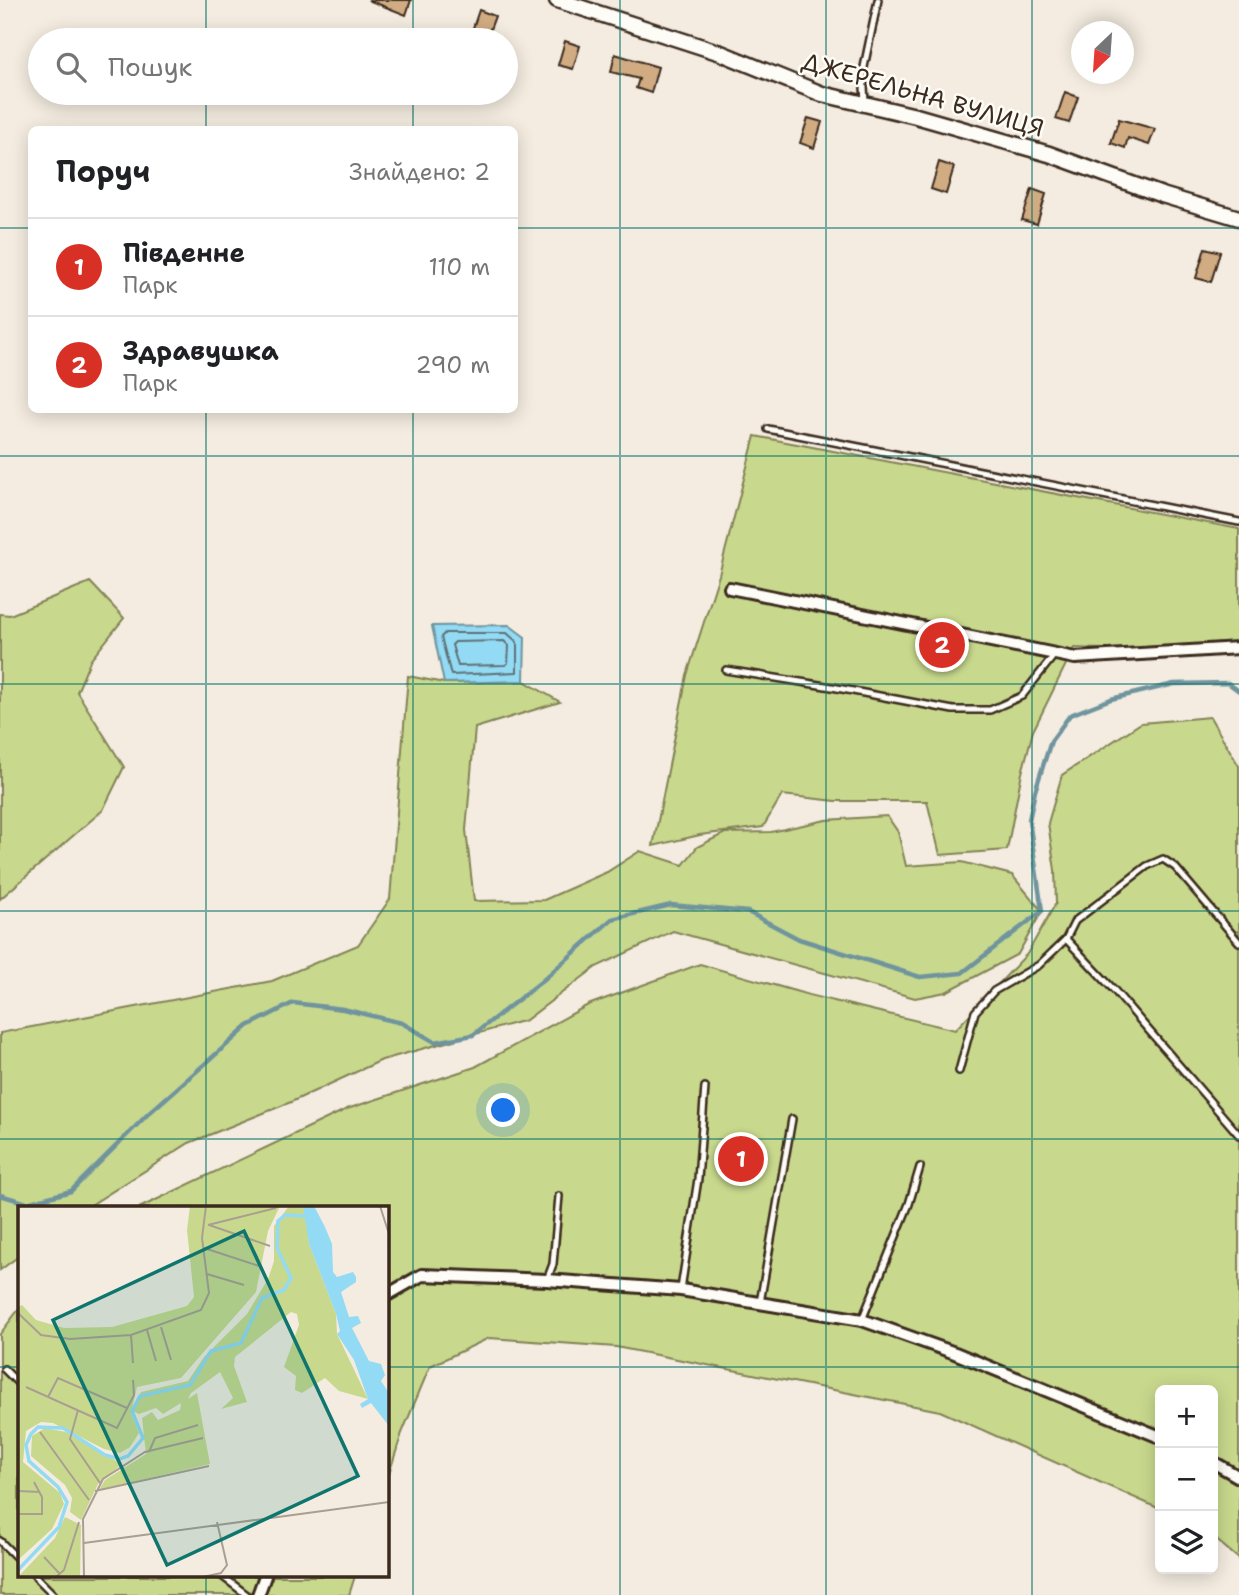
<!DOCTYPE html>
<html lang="uk">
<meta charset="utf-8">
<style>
:root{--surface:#fff;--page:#f2f2f2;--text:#202124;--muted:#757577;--line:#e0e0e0;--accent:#d93025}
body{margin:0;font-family:"Shantell Sans",sans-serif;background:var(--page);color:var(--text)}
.controls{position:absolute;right:21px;bottom:21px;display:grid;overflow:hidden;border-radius:10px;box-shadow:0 4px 18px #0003}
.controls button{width:63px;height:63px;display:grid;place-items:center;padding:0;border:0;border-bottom:2px solid var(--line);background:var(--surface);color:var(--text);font:35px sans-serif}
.compass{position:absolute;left:1071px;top:21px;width:63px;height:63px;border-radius:50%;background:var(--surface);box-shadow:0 4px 18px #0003;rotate:205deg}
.you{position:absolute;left:504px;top:1111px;width:24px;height:24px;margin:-18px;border:5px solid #fff;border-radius:50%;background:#1a73e8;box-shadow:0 0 0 10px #1a73e833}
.badge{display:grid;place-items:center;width:46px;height:46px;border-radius:50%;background:var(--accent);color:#fff;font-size:23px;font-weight:700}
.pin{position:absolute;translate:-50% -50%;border:4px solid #fff;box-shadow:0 2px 7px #0006}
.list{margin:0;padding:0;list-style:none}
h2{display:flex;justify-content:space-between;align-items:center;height:91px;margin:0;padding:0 28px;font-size:30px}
h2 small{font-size:23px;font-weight:400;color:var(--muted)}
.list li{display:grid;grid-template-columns:46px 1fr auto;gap:21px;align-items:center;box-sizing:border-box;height:98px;padding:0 28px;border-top:2px solid var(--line)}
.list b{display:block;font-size:26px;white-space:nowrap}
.list p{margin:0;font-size:23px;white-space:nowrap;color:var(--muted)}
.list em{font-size:23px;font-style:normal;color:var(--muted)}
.icon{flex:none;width:38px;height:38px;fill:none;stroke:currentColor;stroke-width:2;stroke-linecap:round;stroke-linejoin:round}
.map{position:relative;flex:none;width:1239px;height:1595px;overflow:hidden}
.search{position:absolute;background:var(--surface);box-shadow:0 4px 18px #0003;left:28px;top:28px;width:490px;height:77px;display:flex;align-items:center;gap:18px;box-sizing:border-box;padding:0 24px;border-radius:38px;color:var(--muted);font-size:26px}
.panel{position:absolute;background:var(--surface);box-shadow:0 4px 18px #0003;left:28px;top:126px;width:490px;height:287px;border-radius:10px}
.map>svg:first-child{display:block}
</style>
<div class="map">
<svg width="1239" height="1595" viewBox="0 0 1239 1595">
<rect width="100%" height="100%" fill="#f4ece0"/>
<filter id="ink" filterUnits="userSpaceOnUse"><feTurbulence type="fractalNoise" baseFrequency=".0143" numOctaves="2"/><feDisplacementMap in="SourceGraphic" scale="14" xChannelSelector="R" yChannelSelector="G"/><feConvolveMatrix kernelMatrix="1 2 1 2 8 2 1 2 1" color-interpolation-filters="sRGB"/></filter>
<g filter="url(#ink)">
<!-- green -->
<g fill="#c8d98d" stroke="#828256" stroke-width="2">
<path d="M755 436 1239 529V641L1131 650 1074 648 1033 731 1021 777 1007 850 940 855 927 801H836L782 795 763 827 700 835 653 846 687 675 719 575Z"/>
<path d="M90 582 124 618 90 661 77 692 124 767 103 810 0 899V614L10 615Z"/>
<path d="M408 676 444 683 524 681 560 702 475 728 466 830 474 901 544 900 607 872 640 851 683 865 697 847 725 833 771 832 826 820 887 816 898 832 906 866 962 862 1012 875 1042 911 1018 954 946 992 915 998 673 931 596 967 526 1020 382 1060 291 1102 189 1143 86 1208H19V1256L0 1270V1033L272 981 358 945 390 899Z"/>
<path d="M1210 717 1239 766V1559L1213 1537V1390H1160V1509L940 1411 616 1347 489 1338 430 1366 402 1433 387 1480V1208H139L347 1109 475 1067 588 1005 700 964 809 995 955 1030 1027 954 1056 903 1055 870 1048 823 1062 775 1141 723Z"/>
<path d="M19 1309V1576H355L349 1595H0V1334Z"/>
</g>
<!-- water -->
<path fill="#93daf4" stroke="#70949e" stroke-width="2" d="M509 625 525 637 524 681 444 683 432 626Z"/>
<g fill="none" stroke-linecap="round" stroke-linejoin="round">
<!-- shore -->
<g stroke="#5e7074" stroke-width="2">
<path d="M445 633H507L517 642V672L451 675 441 637Z"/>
<path d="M455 642 504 641 509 646 508 663 505 665 458 666 452 645Z"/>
</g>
<!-- stream -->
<path stroke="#70949e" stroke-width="4.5" d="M0 1195 27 1203 71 1191 148 1114 248 1026 293 1003 343 1009 402 1023 435 1042 473 1035 542 981 612 919 671 905 748 912 799 939 920 977 962 973 1042 911 1029 820 1035 791 1051 741 1070 715 1111 699 1174 684 1228 683 1239 691"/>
</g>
<!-- building -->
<g fill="#d1ac83" stroke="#3b2a1e" stroke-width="2">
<path d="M368 0H411L406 15Z"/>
<path d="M479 10 495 16 486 40 470 37Z"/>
<path d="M565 41 580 46 573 69 558 65Z"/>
<path d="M615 54 658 67 651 93 636 88 639 79 611 72Z"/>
<path d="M1065 92 1078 97 1069 123 1056 119Z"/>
<path d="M808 118 822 122 814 148 800 143Z"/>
<path d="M1119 119 1155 129 1149 145 1128 138 1125 148 1111 143Z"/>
<path d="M939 162 954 167 946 194 931 189Z"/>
<path d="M1032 189 1046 194 1037 224 1022 220Z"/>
<path d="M1205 248 1220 252 1211 282 1196 278Z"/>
</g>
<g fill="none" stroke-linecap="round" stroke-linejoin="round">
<!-- service casing -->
<g stroke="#3b2a1e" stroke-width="10">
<g id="service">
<path d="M865 102 863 72 878 0"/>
<path d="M768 429 1239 522"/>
<path d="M726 670 832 687 953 710H990L1022 696 1056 653"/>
<path d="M1066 939 1114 990 1239 1135"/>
<path d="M959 1071 975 1012 994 991 1039 965 1066 939 1075 921 1147 866 1163 859 1175 867 1239 942"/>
<path d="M547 1280 553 1264 559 1196"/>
<path d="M681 1289 698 1179 705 1087"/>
<path d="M760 1303 792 1119"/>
<path d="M862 1320 909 1204 920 1167"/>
<path d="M4 1369 19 1384"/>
<path d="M0 1541 19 1560"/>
<path d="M35 1576 54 1595"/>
<path d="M222 1576 247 1595"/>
</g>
</g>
<!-- minor casing -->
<g stroke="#3b2a1e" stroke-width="16">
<g id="minor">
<path d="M730 588 1075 658 1239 648"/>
<path d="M387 1295 422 1275 547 1280 681 1290 862 1320 955 1353 1160 1437"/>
<path d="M1213 1462 1239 1477"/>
<path d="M258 1595 265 1576"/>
</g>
</g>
<!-- tertiary casing -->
<g stroke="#3b2a1e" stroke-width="19">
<path id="tertiary" d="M557 0 721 53 822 94 916 116 1049 154 1162 195 1239 218"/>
</g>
<!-- service -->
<use href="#service" stroke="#fdfcf7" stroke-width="5"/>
<!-- minor -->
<use href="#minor" stroke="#fdfcf7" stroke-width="10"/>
<!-- tertiary -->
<use href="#tertiary" stroke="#fdfcf7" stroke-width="14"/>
</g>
</g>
<!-- grid -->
<path fill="none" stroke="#0f766e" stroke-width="2" stroke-opacity="0.55" d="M206 0V40M413 0V40M620 0V1595M826 0V1595M1032 0V1595M206 93V130M413 93V130M0 228H32M514 228H1239M206 410V1208M413 410V1595M0 456H1239M0 684H1239M0 911H1239M0 1139H1239M0 1367H19M387 1367H1239M206 1576V1595"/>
<g text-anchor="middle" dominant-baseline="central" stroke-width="5" stroke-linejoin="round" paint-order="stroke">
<!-- street labels -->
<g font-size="24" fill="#3b2a1e" stroke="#fdfcf7">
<text transform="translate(923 95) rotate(16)">ДЖЕРЕЛЬНА ВУЛИЦЯ</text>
</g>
</g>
<!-- overview -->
<g transform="translate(18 1206)">
<rect width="371" height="371" fill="#f4ece0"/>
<path d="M172 0H262L250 25 238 86 163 172 119 181 113 207 121 227 112 241 102 247 86 243 35 217 23 216 8 225 5 256 42 287 46 298 34 323 0 354V101L4 99 18 114 46 122 94 121 169 100 176 91 169 24ZM271 0H285L288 5 291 38 318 108 319 128 350 193 321 185 307 172 284 187 277 184 278 170 266 161 281 119 279 108 273 106 217 151 216 160 229 196 203 203 215 192 202 166 173 187 170 193 179 187 192 258 81 284 87 274 128 248 124 212 134 206 140 214 162 204 163 197 145 208 138 202 121 208 114 205 123 186 170 175 186 151 229 108 250 73 256 55V20ZM27 222 48 226 104 258 80 278 63 314 52 306 54 292 47 279 13 250 14 230ZM47 311 63 319 62 371H0L37 332Z" fill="#c8d98d"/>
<path d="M285 0H296L307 21 314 38 315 66 319 71 335 66 338 71V76L323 86 331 111 340 110 343 117 334 122 351 155 363 158 367 169 363 175 371 187V220L353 197 344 202 342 198 350 193 336 154 319 128 322 125 318 108 291 38Z" fill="#93daf4"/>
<path fill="none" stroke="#93daf4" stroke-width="3.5" d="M0 364 41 321 49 296 40 281 11 255 8 239 13 228 20 221 45 222 87 249 102 253 110 250 125 232 114 205 122 190 172 179 193 145 223 137 244 92 266 84 273 72 259 42 260 15 267 9 287 10"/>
<path fill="none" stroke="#aa9e92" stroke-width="2" d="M362 0 371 28M190 19 258 2M191 19 252 40M186 42 241 60M189 68 226 79M0 107 23 129 52 133 113 129 183 104 191 87 184 32 188 0M143 121 153 154M129 124 138 155M113 129 115 157M8 181 99 222 116 189 115 174M30 191 40 172 109 202M60 204 52 233 82 277M22 226 71 294M131 246 137 232 180 219M0 285 22 286M77 285 191 260M0 308H24V291L16 276M66 337 371 296M26 351 41 367M38 371 46 364 61 316M66 371 65 313 85 273 127 246 185 232M185 371 203 367 209 359 199 316"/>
<path fill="#0f766e" fill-opacity="0.15" stroke="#0f766e" stroke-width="3.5" d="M226 25 340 270 149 359 35 114Z"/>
<rect width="371" height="371" fill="none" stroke="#3b2a1e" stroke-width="3.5"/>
</g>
</svg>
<div class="controls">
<button>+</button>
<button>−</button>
<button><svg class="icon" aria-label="layers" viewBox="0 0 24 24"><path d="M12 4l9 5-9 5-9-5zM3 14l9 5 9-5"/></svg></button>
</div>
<svg class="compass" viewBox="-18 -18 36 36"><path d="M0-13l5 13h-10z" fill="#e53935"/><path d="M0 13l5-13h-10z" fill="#757577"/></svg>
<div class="you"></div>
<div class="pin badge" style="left:741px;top:1159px">1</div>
<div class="pin badge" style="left:942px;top:645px">2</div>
<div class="search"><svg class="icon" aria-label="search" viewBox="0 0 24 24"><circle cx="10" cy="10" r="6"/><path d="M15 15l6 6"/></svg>Пошук</div>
<section class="panel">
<h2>Поруч<small>Знайдено: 2</small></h2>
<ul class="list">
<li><span class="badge">1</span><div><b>Південне</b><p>Парк</p></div><em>110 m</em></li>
<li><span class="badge">2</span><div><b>Здравушка</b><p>Парк</p></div><em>290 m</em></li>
</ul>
</section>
</div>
